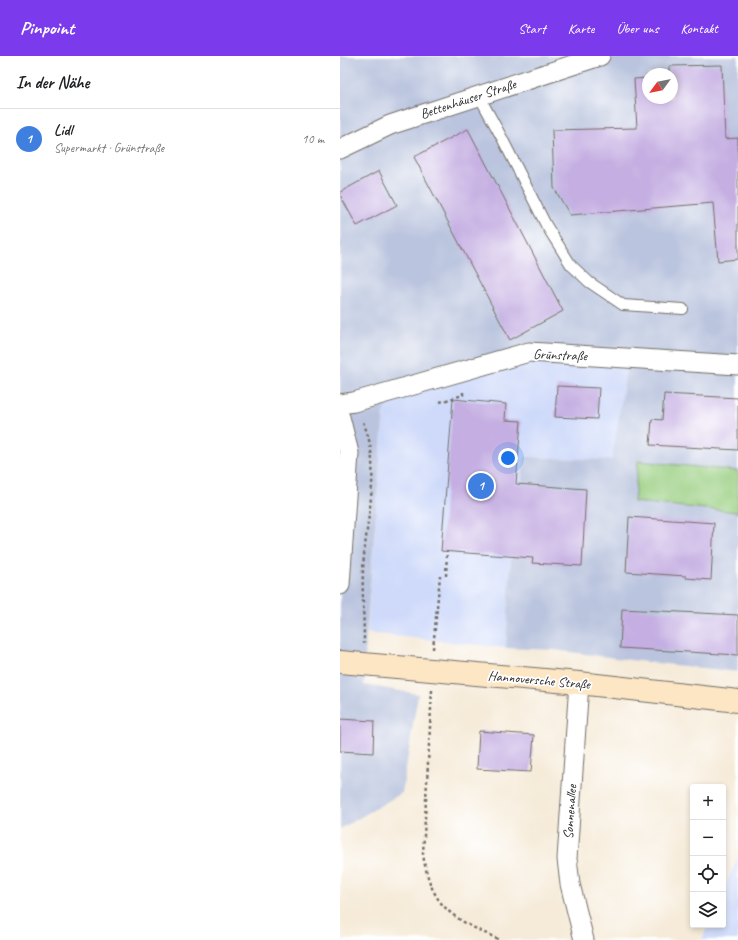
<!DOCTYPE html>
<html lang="de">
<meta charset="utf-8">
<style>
:root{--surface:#fff;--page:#f6f6f6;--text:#202124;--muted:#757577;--line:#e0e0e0;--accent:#7c3aed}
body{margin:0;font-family:Caveat,sans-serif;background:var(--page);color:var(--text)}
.controls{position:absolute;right:12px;bottom:12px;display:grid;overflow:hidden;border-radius:4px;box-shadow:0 2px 6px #0003}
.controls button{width:36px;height:36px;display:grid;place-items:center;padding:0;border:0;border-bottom:1px solid var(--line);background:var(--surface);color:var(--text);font:20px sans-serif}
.compass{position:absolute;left:302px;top:12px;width:36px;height:36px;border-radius:50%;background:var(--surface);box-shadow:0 2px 6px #0003;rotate:237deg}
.you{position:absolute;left:168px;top:402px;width:14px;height:14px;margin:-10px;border:3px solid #fff;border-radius:50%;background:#1a73e8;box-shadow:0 0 0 6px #1a73e833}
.badge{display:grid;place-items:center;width:26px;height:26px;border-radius:50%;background:var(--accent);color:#fff;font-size:13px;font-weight:700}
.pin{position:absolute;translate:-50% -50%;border:2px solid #fff;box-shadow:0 1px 4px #0006}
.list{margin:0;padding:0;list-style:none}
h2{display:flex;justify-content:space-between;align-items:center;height:52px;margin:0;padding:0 16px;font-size:17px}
h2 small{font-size:13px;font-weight:400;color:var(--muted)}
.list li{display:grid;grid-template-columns:26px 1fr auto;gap:12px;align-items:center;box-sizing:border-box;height:60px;padding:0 16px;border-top:1px solid var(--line)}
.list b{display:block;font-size:15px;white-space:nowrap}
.list p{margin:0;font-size:13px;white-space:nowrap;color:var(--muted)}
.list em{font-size:13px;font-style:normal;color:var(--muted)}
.icon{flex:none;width:22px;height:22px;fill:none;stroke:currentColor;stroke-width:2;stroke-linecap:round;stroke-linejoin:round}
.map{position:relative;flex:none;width:398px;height:884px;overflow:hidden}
header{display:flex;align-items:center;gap:24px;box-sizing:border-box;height:56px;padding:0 20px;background:var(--accent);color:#fff}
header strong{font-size:19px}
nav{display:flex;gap:22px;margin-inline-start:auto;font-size:14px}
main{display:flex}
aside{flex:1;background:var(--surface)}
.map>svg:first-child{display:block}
</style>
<header>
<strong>Pinpoint</strong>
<nav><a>Start</a><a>Karte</a><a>Über uns</a><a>Kontakt</a></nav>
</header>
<main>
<aside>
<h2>In der Nähe<small></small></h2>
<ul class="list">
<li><span class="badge" style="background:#3f7fe0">1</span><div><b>Lidl</b><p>Supermarkt · Grünstraße</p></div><em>10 m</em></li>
</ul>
</aside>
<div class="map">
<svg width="398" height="884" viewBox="0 0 398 884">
<rect width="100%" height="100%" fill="#fff"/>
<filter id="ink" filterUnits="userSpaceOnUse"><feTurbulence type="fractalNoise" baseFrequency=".025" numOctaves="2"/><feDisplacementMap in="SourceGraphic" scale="8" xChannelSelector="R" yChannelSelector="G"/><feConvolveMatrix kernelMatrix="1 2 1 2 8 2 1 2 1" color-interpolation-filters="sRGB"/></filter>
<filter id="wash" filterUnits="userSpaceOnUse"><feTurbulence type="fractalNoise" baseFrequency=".012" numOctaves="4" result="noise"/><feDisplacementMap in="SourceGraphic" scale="16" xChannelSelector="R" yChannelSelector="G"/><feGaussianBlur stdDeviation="0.9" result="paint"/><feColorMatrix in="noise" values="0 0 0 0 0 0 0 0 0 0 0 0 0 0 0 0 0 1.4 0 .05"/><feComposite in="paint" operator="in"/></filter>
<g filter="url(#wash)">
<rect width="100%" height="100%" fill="#f6ebd9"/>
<!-- built -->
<g fill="#cfdafa">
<path d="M192 300 287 308 273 404 185 401 171 504 166 592 27 577 44 353 97 322Z"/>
<path d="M398 801V884H362L368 869H383V835Z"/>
</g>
<!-- industrial -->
<path fill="#bac4de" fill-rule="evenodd" d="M0 0H398V616L298 605 215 594 166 592 171 504 185 401 272 404 287 308 192 300 97 322 44 353 25 594 24 629 78 638 62 737 0 773ZM308 18H332V42H308Z"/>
<!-- green -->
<path fill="#97cd7e" stroke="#617c54" d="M298 405 398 415V456L294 446Z"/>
<g id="blocks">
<!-- building -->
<g fill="#c5afe2">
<path d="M382 9 385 83 398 82V203L378 205 373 147 230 159 214 132 212 74 297 72 294 23 308 22V42H332V18H329V10Z"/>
<path d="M128 73 223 255 170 284 74 101Z"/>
<path d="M39 115 57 149 17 170 0 139V136Z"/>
<path d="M217 330 259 332 257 363 215 361Z"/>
<path d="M324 338 398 342V394L310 389 312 363 322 364Z"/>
<path d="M113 343 166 348 165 364 181 365 176 428 246 433 242 510 192 507 193 502 101 495Z"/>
<path d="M289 461 374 467 371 524 346 522V520L286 516Z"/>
<path d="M282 553 398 559V599L280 592Z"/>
<path d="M0 663 34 665 33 697 0 695Z"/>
<path d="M139 675 194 679 191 716 137 713Z"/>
</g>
</g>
</g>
<g filter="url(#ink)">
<use href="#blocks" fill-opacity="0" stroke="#726e68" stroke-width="1"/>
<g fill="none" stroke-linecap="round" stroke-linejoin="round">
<!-- lane casing -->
<g stroke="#726e68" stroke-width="12">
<path id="lane" d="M139 40 162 82 206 169 231 209 249 226 283 249 343 253"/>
</g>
<!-- street casing -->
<g stroke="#726e68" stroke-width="21">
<g id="street">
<path d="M0 93 50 69 260 0"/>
<path d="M0 348 14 346 189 296 398 309"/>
<path d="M0 361 9 397 0 529"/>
<path d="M239 627 227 803 230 828 244 884"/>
</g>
</g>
<!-- secondary casing -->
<g stroke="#726e68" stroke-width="24">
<path id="secondary" d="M0 606 239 627 398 645"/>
</g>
<!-- path -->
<g stroke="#726e68" stroke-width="2.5" stroke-dasharray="3 3" stroke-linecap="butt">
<path d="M100 346 123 339V335"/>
<path d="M23 366C43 411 25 466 23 514 22 538 24 563 24 587"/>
<path d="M106 520 107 495"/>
<path d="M93 593 100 520"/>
<path d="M92 634 83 798C91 853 114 863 160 884"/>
</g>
<!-- lane -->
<use href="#lane" stroke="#fff" stroke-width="10"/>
<!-- street -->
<use href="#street" stroke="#fff" stroke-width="19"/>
<!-- secondary -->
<use href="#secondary" stroke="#fce6c4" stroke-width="22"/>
</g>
</g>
<g text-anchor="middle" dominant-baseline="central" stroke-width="3.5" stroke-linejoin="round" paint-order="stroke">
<!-- street labels -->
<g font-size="14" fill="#2b2b2b" stroke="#fff">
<text transform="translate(128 43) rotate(-18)">Bettenhäuser Straße</text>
<text transform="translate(220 299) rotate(2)">Grünstraße</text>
<text transform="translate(199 624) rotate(5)">Hannoversche Straße</text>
<text transform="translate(230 756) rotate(-86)">Sonnenallee</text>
</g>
</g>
</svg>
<div class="controls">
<button>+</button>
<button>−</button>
<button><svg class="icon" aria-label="locate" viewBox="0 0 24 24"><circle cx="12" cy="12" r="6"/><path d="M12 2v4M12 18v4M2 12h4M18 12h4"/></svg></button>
<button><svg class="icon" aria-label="layers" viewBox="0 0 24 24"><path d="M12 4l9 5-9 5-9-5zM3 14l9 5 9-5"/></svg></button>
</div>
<svg class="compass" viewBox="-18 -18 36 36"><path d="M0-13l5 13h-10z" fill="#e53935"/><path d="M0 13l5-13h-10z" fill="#757577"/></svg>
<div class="you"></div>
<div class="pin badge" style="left:141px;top:430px;background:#3f7fe0">1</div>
</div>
</main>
